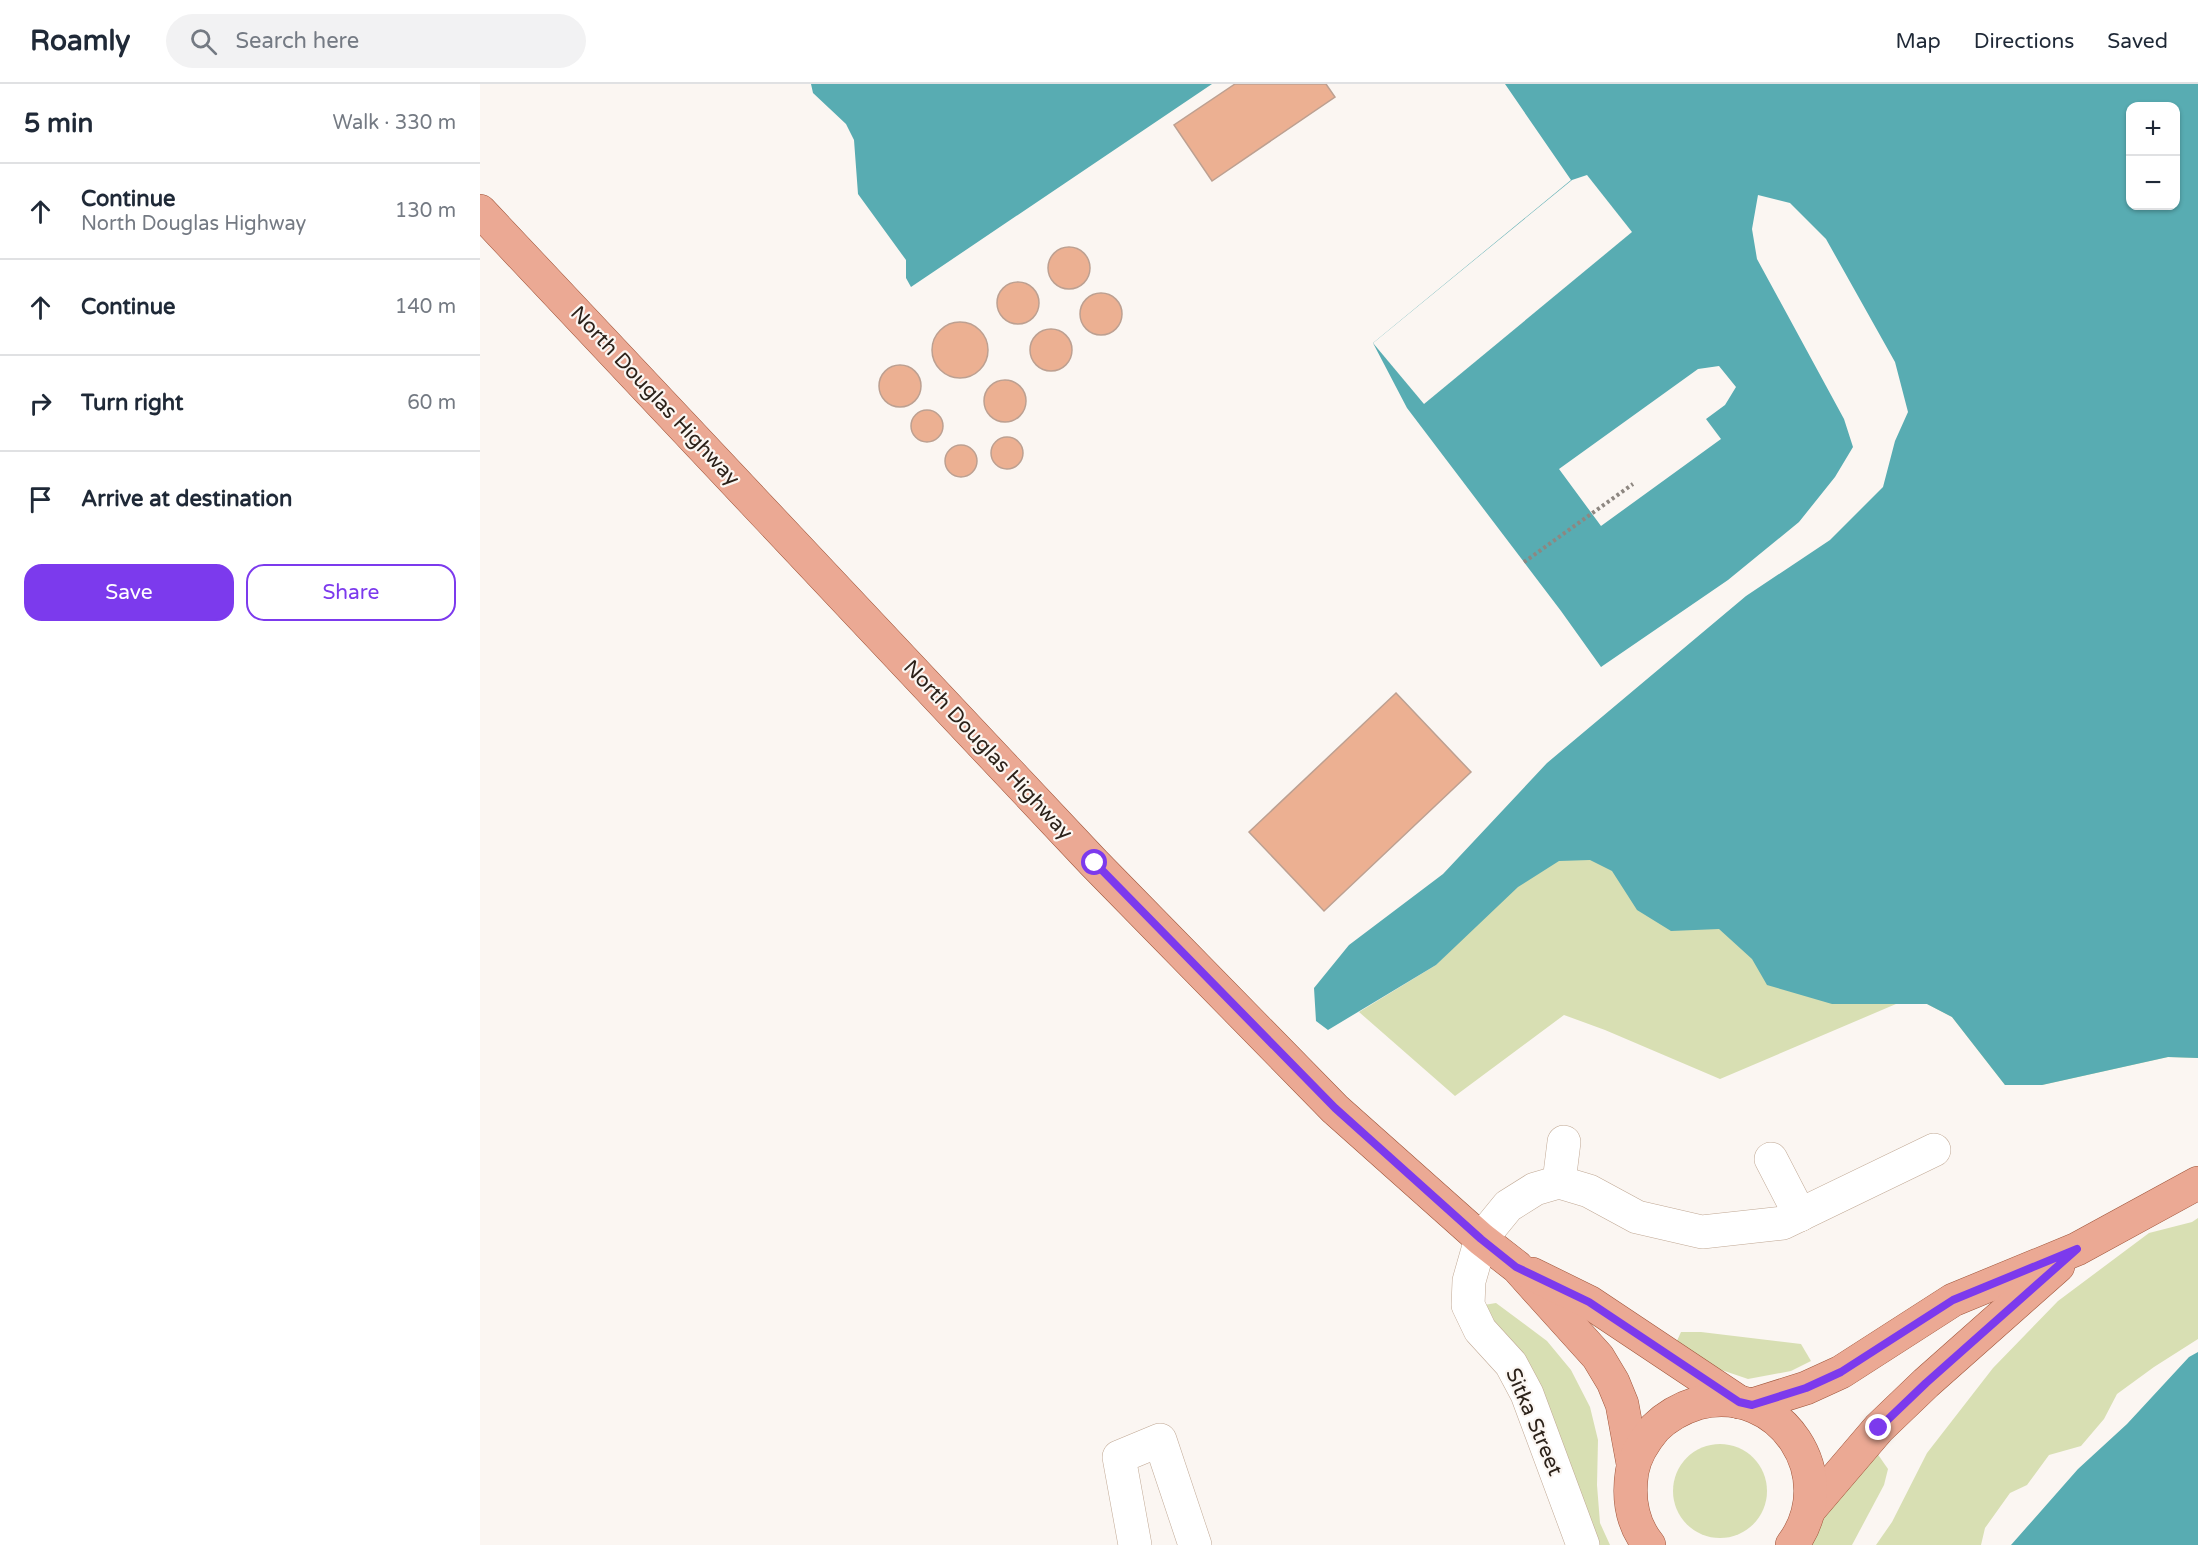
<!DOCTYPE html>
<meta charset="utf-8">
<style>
:root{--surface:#fff;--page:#f2f2f3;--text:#1f2937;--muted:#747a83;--line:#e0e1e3;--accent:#7c3aed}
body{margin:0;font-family:"Varela Round",sans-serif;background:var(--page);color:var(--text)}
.controls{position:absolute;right:18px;top:18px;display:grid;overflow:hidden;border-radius:12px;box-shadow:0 2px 4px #0004}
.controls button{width:54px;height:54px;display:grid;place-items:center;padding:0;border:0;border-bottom:2px solid var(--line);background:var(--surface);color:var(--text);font:30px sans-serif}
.stop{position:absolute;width:18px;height:18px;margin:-14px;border:4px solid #7c3aed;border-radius:50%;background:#fff}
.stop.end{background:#7c3aed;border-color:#fff;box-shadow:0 2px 6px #0008}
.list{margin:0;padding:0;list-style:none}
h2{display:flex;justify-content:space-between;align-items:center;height:78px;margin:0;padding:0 24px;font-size:26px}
h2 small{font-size:20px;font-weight:400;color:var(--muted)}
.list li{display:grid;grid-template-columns:39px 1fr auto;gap:18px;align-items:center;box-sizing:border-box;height:96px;padding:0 24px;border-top:2px solid var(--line)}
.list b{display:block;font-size:22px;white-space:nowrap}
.list p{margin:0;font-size:20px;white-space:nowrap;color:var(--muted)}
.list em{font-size:20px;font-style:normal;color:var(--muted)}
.actions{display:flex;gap:12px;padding:18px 24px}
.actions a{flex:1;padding:14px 0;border:2px solid var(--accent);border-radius:18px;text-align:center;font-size:21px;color:var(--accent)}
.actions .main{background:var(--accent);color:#fff}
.icon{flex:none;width:33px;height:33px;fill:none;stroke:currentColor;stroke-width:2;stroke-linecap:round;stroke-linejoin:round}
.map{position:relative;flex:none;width:1718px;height:1461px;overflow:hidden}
header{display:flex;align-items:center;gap:36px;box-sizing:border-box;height:84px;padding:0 30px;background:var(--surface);border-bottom:2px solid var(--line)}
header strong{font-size:28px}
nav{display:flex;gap:33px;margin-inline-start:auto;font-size:21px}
.search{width:420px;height:54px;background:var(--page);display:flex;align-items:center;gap:15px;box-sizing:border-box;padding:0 21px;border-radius:33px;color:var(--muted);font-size:22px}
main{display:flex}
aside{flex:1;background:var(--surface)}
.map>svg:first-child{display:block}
</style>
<header>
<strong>Roamly</strong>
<div class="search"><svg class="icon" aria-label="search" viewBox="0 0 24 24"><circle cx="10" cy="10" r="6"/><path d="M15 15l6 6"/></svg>Search here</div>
<nav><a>Map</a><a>Directions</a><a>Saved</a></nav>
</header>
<main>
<aside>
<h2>5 min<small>Walk · 330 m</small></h2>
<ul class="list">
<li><svg class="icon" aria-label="ahead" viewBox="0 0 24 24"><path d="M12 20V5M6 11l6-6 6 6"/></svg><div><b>Continue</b><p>North Douglas Highway</p></div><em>130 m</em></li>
<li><svg class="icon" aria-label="ahead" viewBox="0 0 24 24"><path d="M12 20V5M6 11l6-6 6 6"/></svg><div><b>Continue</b></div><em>140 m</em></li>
<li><svg class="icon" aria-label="right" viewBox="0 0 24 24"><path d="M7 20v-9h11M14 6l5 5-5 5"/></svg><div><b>Turn right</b></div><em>60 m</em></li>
<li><svg class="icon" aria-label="arrive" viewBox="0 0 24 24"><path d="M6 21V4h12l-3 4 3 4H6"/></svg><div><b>Arrive at destination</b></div></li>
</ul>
<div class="actions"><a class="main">Save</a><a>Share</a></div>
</aside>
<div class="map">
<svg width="1718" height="1461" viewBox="0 0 1718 1461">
<rect width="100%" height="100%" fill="#fbf6f2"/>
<!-- green -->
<g fill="#d8dfb3">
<path d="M1077 758 1718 974 1688 973 1562 1001H1525L1472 933 1447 920H1416L1240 995 1125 946 1084 931 975 1012 879 928 956 881Z"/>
<path d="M1718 1134V1255L1674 1283 1637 1310 1624 1335 1601 1362 1569 1371 1547 1401 1530 1409 1505 1444 1501 1461H1396L1412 1438 1447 1369 1513 1284 1578 1217 1669 1149 1712 1138Z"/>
<path d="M1016 1219 1067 1257 1091 1286 1110 1323 1118 1356 1117 1401 1120 1439 1130 1461H1119L1113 1443 1002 1235 1004 1221Z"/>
<path d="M1201 1248H1221L1321 1260 1331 1277 1311 1287 1268 1295 1224 1280 1196 1259Z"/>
<circle cx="1240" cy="1407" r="47"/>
<path d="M1392 1362 1408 1385 1404 1401 1372 1461H1324Z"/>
</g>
<!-- water -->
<g fill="#58acb2" fill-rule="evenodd">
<path d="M331 0H732L431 203 426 194V176L378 110 374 56 366 40 333 9Z"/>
<path d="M1025 0H1718V974L1688 973 1562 1001H1525L1472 933 1447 920H1352L1287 901 1272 875 1239 845 1191 847 1157 826 1132 787 1110 776 1079 777 1038 803 956 881 848 946 836 937 834 904 869 861 963 790 1067 679 1266 512 1350 456 1403 403 1415 357 1428 328 1415 278 1346 155 1310 119 1278 111 1272 145 1277 175 1364 335 1373 363 1355 393 1319 438 1248 496 1121 583 1081 527 927 324 893 259 1091 96ZM1650 22H1696V122H1650Z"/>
<path d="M1718 1268V1461H1531L1598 1385 1647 1340 1709 1273Z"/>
</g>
<!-- pier -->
<g fill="#fbf6f2">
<path d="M1107 91 1152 148 944 320 893 259 1092 96Z"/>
<path d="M1239 282 1256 303 1245 321 1226 335 1241 355 1121 442 1079 385 1218 285Z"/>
</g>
<!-- building -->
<g fill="#ecb092" stroke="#bda091" stroke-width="1.5">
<path d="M755 0H846L855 13 732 97 694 41Z"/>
<circle cx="589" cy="184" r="21"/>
<circle cx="538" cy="219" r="21"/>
<circle cx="621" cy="230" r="21"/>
<circle cx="480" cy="266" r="28"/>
<circle cx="571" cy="266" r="21"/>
<circle cx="420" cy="302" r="21"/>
<circle cx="525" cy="317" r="21"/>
<circle cx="447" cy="342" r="16"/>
<circle cx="527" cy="369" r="16"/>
<circle cx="481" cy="377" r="16"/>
<path d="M916 609 991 688 844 827 769 748Z"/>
</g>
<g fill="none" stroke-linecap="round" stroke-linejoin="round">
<!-- minor casing -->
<g stroke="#c0a894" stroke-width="34">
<g id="minor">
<path d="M1291 1075 1320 1131"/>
<path d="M1079 1098 1084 1058"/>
<path d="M655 1461 639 1373 680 1356 715 1461"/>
<path d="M1103 1461 1047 1310 1031 1280 1000 1246 988 1221 989 1197 1001 1155 1028 1122 1055 1105 1079 1098 1109 1107 1157 1133 1222 1148 1303 1139 1454 1066"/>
</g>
</g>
<!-- major casing -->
<g stroke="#9f553a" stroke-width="34">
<g id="major">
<path d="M0 127 614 779 855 1025 1001 1155 1037 1183 1118 1273 1133 1298 1142 1320 1153 1380"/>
<path d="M1052 1190 1109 1218 1259 1318"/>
<path d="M1272 1321 1326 1304 1361 1288 1473 1216 1597 1165 1718 1099"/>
<path d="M1329 1426 1399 1344 1446 1299 1578 1182"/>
<path d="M1169 1461C1152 1440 1148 1414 1152 1388 1155 1371 1164 1357 1175 1344 1187 1332 1202 1324 1218 1319 1301 1298 1363 1393 1312 1461"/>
</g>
</g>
<!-- path -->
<path stroke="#8e8781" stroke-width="4" stroke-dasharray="3 3" stroke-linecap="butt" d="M1044 478 1153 400"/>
<!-- minor -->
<use href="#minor" stroke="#fff" stroke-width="33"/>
<!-- major -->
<use href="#major" stroke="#eba994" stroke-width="33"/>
</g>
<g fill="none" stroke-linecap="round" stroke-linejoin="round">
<!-- route -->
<path stroke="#7c3aed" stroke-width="8" d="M615 779 855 1024 1001 1155 1036 1183 1109 1218 1259 1318 1272 1321 1326 1304 1361 1288 1473 1216 1597 1165 1446 1299 1399 1344"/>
</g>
<g text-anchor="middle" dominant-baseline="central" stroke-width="4.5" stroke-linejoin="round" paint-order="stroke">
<!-- street labels -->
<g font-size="21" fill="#2c221a" stroke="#fbf6f2">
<text transform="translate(175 312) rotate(47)">North Douglas Highway</text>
<text transform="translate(508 666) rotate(47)">North Douglas Highway</text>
<text transform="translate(1054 1338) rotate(67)">Sitka Street</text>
</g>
</g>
</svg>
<div class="controls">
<button>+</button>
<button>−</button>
</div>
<div class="stop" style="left:615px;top:779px"></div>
<div class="stop end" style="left:1399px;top:1344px"></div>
</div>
</main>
